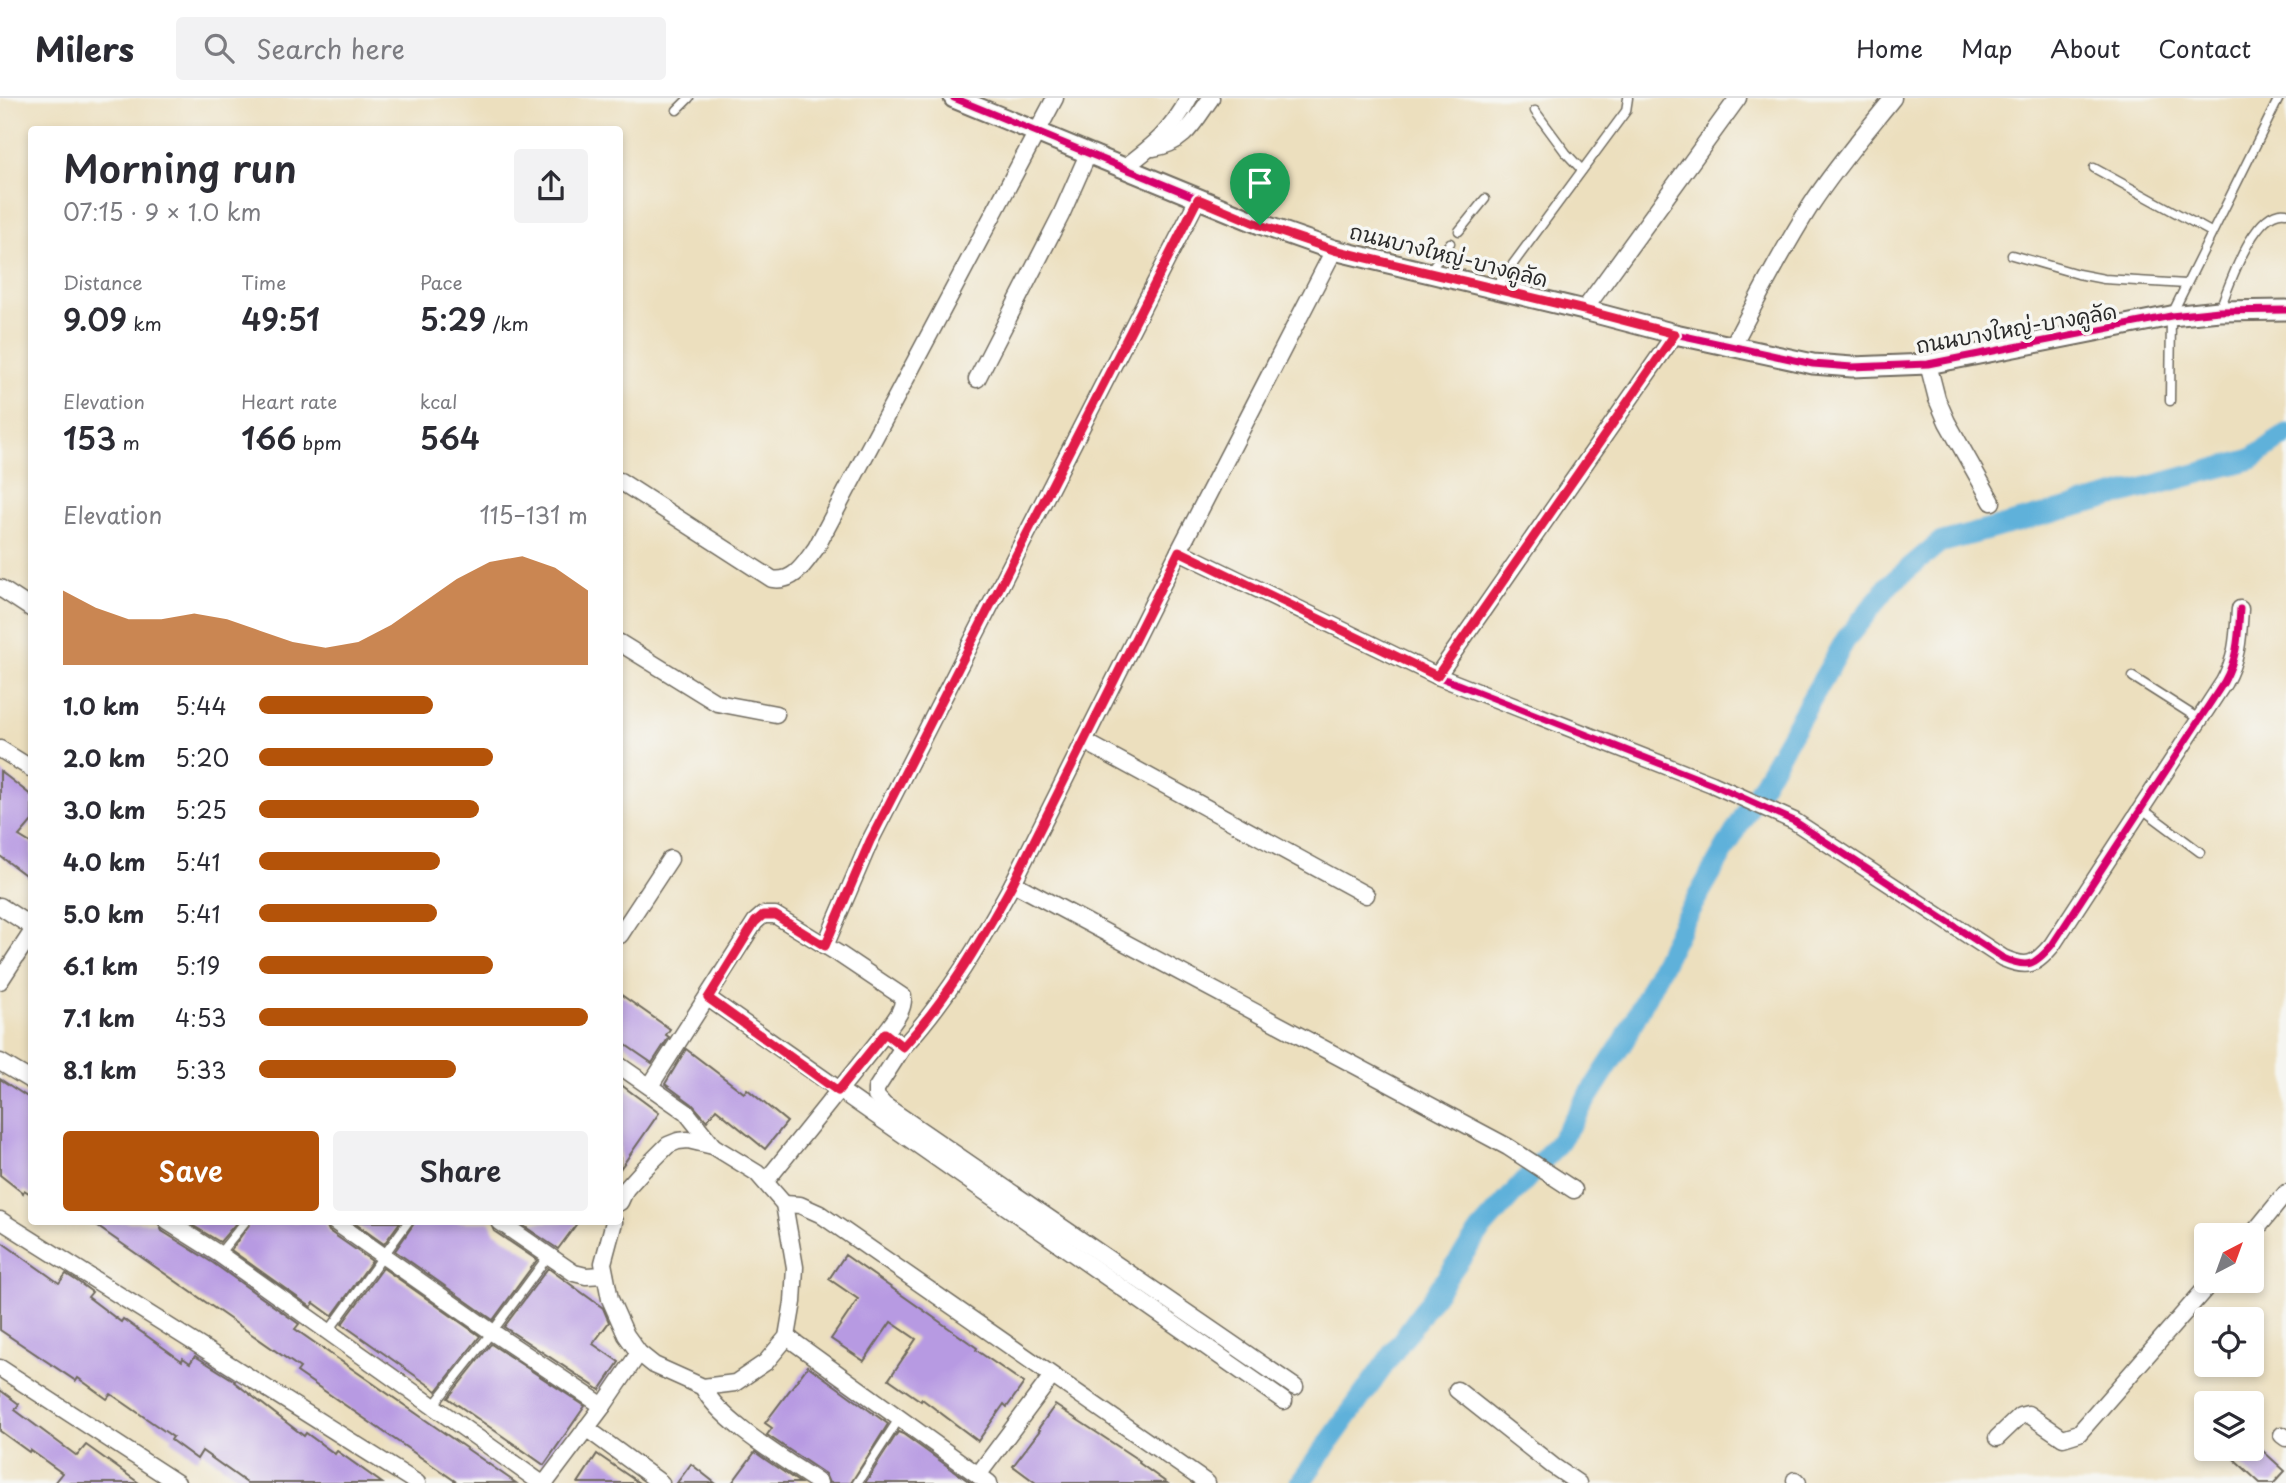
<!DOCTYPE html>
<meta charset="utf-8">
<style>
body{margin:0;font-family:"Playpen Sans","Playpen Sans Thai",sans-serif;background:#f2f2f3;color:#2b2b33;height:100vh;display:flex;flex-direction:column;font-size:26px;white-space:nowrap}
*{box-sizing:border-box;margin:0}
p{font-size:23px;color:#7c7c81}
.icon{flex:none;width:38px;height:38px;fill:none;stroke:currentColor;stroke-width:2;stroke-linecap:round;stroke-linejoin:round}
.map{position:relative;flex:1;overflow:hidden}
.sheet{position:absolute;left:28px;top:28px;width:595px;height:1099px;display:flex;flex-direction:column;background:#fff;border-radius:7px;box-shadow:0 4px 10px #0003}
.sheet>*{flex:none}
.needle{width:46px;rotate:41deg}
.buttons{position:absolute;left:2194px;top:1125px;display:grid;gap:14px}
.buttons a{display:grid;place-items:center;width:70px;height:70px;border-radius:7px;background:#fff;box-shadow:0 4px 10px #0003;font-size:35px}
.pin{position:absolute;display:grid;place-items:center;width:60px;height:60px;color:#fff;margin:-72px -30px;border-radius:50% 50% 50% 0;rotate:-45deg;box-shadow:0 0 7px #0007}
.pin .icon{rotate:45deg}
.round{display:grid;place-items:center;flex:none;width:74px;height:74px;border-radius:7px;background:#f2f2f3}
.headline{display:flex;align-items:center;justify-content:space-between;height:119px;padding:0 35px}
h1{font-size:38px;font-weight:600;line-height:52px}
.metrics{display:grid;grid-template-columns:repeat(3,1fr);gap:10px;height:119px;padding:7px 35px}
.metrics div{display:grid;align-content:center}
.metrics b{font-size:30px;font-weight:600}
.metrics small{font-size:19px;font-weight:400}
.metrics p{font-size:19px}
.chart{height:196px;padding:14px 35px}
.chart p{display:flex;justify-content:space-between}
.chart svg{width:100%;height:126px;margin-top:7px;fill:#b45309;opacity:.7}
.action{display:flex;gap:14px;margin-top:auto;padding:14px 35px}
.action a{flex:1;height:80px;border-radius:7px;background:#b45309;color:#fff;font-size:28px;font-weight:600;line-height:80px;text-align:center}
.action a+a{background:#f2f2f3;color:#2b2b33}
ul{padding:0 35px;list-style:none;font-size:23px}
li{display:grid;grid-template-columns:112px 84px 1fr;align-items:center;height:52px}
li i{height:18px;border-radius:9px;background:#b45309}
header{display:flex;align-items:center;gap:42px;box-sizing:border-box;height:98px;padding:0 35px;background:#fff;border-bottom:2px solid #e1e1e2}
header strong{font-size:33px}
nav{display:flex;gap:38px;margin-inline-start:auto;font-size:24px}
.search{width:490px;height:63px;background:#f2f2f3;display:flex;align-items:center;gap:18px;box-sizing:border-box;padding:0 24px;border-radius:7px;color:#7c7c81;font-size:26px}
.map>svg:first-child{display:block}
</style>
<header>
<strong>Milers</strong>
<div class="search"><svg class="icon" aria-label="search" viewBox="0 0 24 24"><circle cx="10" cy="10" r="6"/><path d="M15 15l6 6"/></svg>Search here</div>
<nav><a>Home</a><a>Map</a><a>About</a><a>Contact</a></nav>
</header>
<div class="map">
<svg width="2286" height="1385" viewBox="0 0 2286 1385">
<rect width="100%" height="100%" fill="#f6f6f2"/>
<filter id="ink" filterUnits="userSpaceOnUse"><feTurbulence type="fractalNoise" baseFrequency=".0143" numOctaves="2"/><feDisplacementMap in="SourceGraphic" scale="14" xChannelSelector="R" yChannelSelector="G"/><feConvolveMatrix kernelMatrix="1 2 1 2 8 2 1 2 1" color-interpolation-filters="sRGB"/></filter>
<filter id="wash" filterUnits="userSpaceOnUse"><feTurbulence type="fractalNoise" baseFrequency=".00686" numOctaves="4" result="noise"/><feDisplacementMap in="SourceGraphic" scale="28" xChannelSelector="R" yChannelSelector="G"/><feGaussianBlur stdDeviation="1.57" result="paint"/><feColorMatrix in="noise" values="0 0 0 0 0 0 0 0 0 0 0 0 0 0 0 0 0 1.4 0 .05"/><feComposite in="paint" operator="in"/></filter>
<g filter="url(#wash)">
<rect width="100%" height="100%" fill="#ecdfbe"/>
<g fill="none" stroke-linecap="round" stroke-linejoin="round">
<!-- canal -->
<path stroke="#5eb1da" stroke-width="21" d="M1300,1385L1480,1133L1559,1044L1625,941L1683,824L1846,541L1890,486L1939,445L2252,361L2286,336"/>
</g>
<g id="blocks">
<!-- building -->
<g fill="#b79ae2">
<path d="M0,673L32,698V723L19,738L32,746V782L0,758Z"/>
<path d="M620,896L670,931L666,937L669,939L652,965L620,943Z"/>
<path d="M686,951L744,995L747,991L787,1024L765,1051L716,1011L707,1023L692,1006L665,986Z"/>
<path d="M0,981L32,1002V1097L24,1092L23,1095L0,1077Z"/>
<path d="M620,986L659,1015L620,1071Z"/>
<path d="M91,1124H158L162,1133L213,1165L299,1226L295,1231L516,1385H458L297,1274L300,1270Z"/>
<path d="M187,1124H237L220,1144Z"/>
<path d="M251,1124H325L329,1133L372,1163L332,1218L314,1205L311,1209L231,1152Z"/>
<path d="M353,1124H400L384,1146Z"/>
<path d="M415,1124H490L494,1133L537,1162L493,1222L395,1153Z"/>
<path d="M518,1124H578L558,1151Z"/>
<path d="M0,1143L59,1185L66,1176L77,1183L92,1194L88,1199L121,1224L123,1221L182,1263L183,1260L190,1265L195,1258L235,1283L234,1284L304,1338L306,1335L335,1356L337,1353L382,1385H247L202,1353L197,1361L171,1342L173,1339L111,1296L107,1301L78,1280L76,1283L0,1232Z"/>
<path d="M845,1157L977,1250L976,1252L1024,1285L1007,1309L1004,1306L978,1343L922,1301L921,1303L889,1281L916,1241L891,1224L864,1263L831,1241L858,1201L829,1181Z"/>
<path d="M383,1170L480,1238L437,1293L342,1226Z"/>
<path d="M548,1170L603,1210L609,1224L593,1246L619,1264L600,1292L504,1229Z"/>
<path d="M491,1246L585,1308L544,1367L448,1300Z"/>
<path d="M808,1268L888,1326L851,1385H829L825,1376L767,1337L772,1330L765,1325Z"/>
<path d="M0,1292L19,1306L15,1312L77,1358L86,1347L139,1385H54L62,1375L30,1352L29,1354L0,1333Z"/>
<path d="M1055,1307L1140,1363L1139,1365L1167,1385H1036L1013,1368L1040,1332L1038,1331Z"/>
<path d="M898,1334L903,1336L971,1385H865Z"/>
<path d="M2252,1343L2285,1373L2274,1385H2260L2235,1362L2245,1351H2252Z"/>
<path d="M755,1354L766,1362L800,1385H732Z"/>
<path d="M597,1356L639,1385H578Z"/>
<path d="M691,1366L715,1385H677Z"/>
</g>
</g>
</g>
<g filter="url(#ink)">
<use href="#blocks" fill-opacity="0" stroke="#6f6a5e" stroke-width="2"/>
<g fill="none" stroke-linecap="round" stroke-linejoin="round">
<!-- service casing -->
<g stroke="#6f6a5e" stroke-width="11">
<g id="service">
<path d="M677,12L689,0"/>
<path d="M1535,13L1566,55L1582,72"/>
<path d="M2094,70L2211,134"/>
<path d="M1459,133L1485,101"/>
<path d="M2012,157L2078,176L2104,181L2186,186"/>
<path d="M1429,174L1450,145"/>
<path d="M1496,189L1626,13L1628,0"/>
<path d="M2219,213C2229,189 2254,109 2286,115"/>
<path d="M2170,303L2171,218L2279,0"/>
<path d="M2133,579L2199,621"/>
<path d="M2141,710L2200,754"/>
<path d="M219,1156L245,1124"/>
<path d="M328,1234L408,1124"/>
<path d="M433,1308L492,1234L549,1157"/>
<path d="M857,1385L899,1321"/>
</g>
</g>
<!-- minor casing -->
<g stroke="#6f6a5e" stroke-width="19">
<g id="minor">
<path d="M1153,50C1184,46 1194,24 1211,0"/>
<path d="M1124,70C1154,47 1171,34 1189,0"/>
<path d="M1584,212L1738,0"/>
<path d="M1732,249C1757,201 1782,153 1811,107C1835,70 1865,35 1893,0"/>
<path d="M1928,266L1937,301L1947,324L1992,404"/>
<path d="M977,281L1061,117L1088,56"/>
<path d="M620,383L772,481C794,485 804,466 816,450L1055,0"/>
<path d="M1179,453L1437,578L1712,686L1794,723L2003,860C2028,871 2035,867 2052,847L2224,584C2238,558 2238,540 2240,511"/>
<path d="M0,490L32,511"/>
<path d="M620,545L717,605L776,616"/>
<path d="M1437,578L1675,236"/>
<path d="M1084,643L1366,797"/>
<path d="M0,651L32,671"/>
<path d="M1013,785L1508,1049L1574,1092"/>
<path d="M0,808L32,829"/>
<path d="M620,837L670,761"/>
<path d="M825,848L870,743L1198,101"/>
<path d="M0,883L32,834"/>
<path d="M708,900L1284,1303"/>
<path d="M903,949L876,991V998L884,1007L1295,1289"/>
<path d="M0,964L32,983"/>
<path d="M620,968L686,1014L713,1048"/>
<path d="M650,988L755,824L763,817H775L839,856L903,899C904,913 893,924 885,935"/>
<path d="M766,1083L885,935L903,949C948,900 981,843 1013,785L1179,453L1334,152"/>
<path d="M784,1106L800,1107L820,1116L1207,1385"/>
<path d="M0,1122L417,1385"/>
<path d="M168,1124L219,1156L541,1385"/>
<path d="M335,1124L492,1234L603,1308"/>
<path d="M500,1124L574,1175L586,1178L605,1177"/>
<path d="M614,1124L603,1165L610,1201L626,1237L639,1255L654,1267L703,1289L735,1285L766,1264L787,1239L793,1204L795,1169L784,1106L757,1075L713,1048L688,1042L678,1043L668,1047L644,1071L626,1091L620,1104"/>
<path d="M2251,1138L2286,1095"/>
<path d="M787,1239L989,1385"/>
<path d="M0,1270L177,1385"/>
<path d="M703,1289C718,1322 787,1363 819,1385"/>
<path d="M1457,1292L1553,1368L1578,1385"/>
<path d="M586,1330L661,1385"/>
<path d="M2282,1337L2286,1340"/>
<path d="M1997,1340L2020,1318L2028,1316L2063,1340L2079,1335L2212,1183"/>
<path d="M978,1377L1052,1278"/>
<path d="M1795,1382L1798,1385"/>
<path d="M545,1385L603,1308L639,1255"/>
</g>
</g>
<!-- tertiary casing -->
<g stroke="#6f6a5e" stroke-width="23">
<path id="tertiary" d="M954,0L1260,126L1334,152L1584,212L1675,236L1813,266L1852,269L1928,266L2171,218L2219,213L2286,212"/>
</g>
<!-- service -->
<use href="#service" stroke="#fff" stroke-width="8"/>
<!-- minor -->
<use href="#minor" stroke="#fff" stroke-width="16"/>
<!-- tertiary -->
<use href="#tertiary" stroke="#fff" stroke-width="19"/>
<!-- cycleway casing -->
<g stroke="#f6f6f2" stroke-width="11">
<g id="cycleway">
<path d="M954,0L1260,126L1334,152L1584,212L1675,236L1813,266L1852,269L1928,266L2171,218L2219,213L2286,212"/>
<path d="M1179,453L1437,578L1712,686L1794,723L2003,860C2028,871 2035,867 2052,847L2224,584C2238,558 2238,540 2240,511"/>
</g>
</g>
<!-- cycleway -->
<use href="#cycleway" stroke="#d6006c" stroke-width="7"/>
</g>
</g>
<g fill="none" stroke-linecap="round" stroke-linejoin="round" filter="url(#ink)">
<!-- route casing -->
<g stroke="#fff" stroke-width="14">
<path id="route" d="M1198,101L1260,127L1334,152L1584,212L1675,236L1437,578L1179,453L1013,785C981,843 948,900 903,949L885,935L838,993L708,900L755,824L763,817H775L825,848L870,743Z"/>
</g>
<!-- route -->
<use href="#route" stroke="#e11d48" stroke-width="9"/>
</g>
<g text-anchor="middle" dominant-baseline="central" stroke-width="7" stroke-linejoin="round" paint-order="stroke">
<!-- street labels -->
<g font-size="21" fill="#2b2b2b" stroke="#f6f6f2">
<text transform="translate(1449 156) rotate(14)">ถนนบางใหญ่-บางคูลัด</text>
<text transform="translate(2016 229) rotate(-10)">ถนนบางใหญ่-บางคูลัด</text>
</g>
</g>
</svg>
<div class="buttons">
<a><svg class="needle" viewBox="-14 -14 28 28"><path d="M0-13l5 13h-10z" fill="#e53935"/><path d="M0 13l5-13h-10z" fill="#7c7c81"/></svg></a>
<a><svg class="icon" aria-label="locate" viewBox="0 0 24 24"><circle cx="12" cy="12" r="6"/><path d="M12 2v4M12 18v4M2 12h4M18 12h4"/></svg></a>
<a><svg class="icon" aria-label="layers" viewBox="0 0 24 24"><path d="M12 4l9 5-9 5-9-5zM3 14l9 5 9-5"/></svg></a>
</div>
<div class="pin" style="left:1260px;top:127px;background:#1e9e55"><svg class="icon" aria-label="arrive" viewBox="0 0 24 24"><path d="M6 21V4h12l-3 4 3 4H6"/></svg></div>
<section class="sheet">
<div class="headline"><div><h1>Morning run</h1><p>07:15 · 9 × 1.0 km</p></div><a class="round"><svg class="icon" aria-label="share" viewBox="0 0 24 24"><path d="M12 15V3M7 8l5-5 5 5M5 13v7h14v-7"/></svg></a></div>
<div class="metrics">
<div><p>Distance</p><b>9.09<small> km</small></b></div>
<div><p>Time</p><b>49:51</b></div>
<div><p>Pace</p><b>5:29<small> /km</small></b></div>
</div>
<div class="metrics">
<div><p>Elevation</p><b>153<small> m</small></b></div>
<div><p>Heart rate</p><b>166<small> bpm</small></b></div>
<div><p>kcal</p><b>564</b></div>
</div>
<div class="chart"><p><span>Elevation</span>115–131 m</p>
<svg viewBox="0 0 160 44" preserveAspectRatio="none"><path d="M0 44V18L10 24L20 28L30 28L40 26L50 28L60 32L70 36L80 38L90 36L100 30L110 22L120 14L130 8L140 6L150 10L160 18V44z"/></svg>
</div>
<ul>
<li><b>1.0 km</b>5:44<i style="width:53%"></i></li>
<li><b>2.0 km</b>5:20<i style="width:71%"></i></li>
<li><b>3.0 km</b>5:25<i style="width:67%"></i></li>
<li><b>4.0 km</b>5:41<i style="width:55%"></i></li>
<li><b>5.0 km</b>5:41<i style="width:54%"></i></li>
<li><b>6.1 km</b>5:19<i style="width:71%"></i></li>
<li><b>7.1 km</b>4:53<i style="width:100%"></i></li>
<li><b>8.1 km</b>5:33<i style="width:60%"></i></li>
</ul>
<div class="action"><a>Save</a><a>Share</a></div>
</section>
</div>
